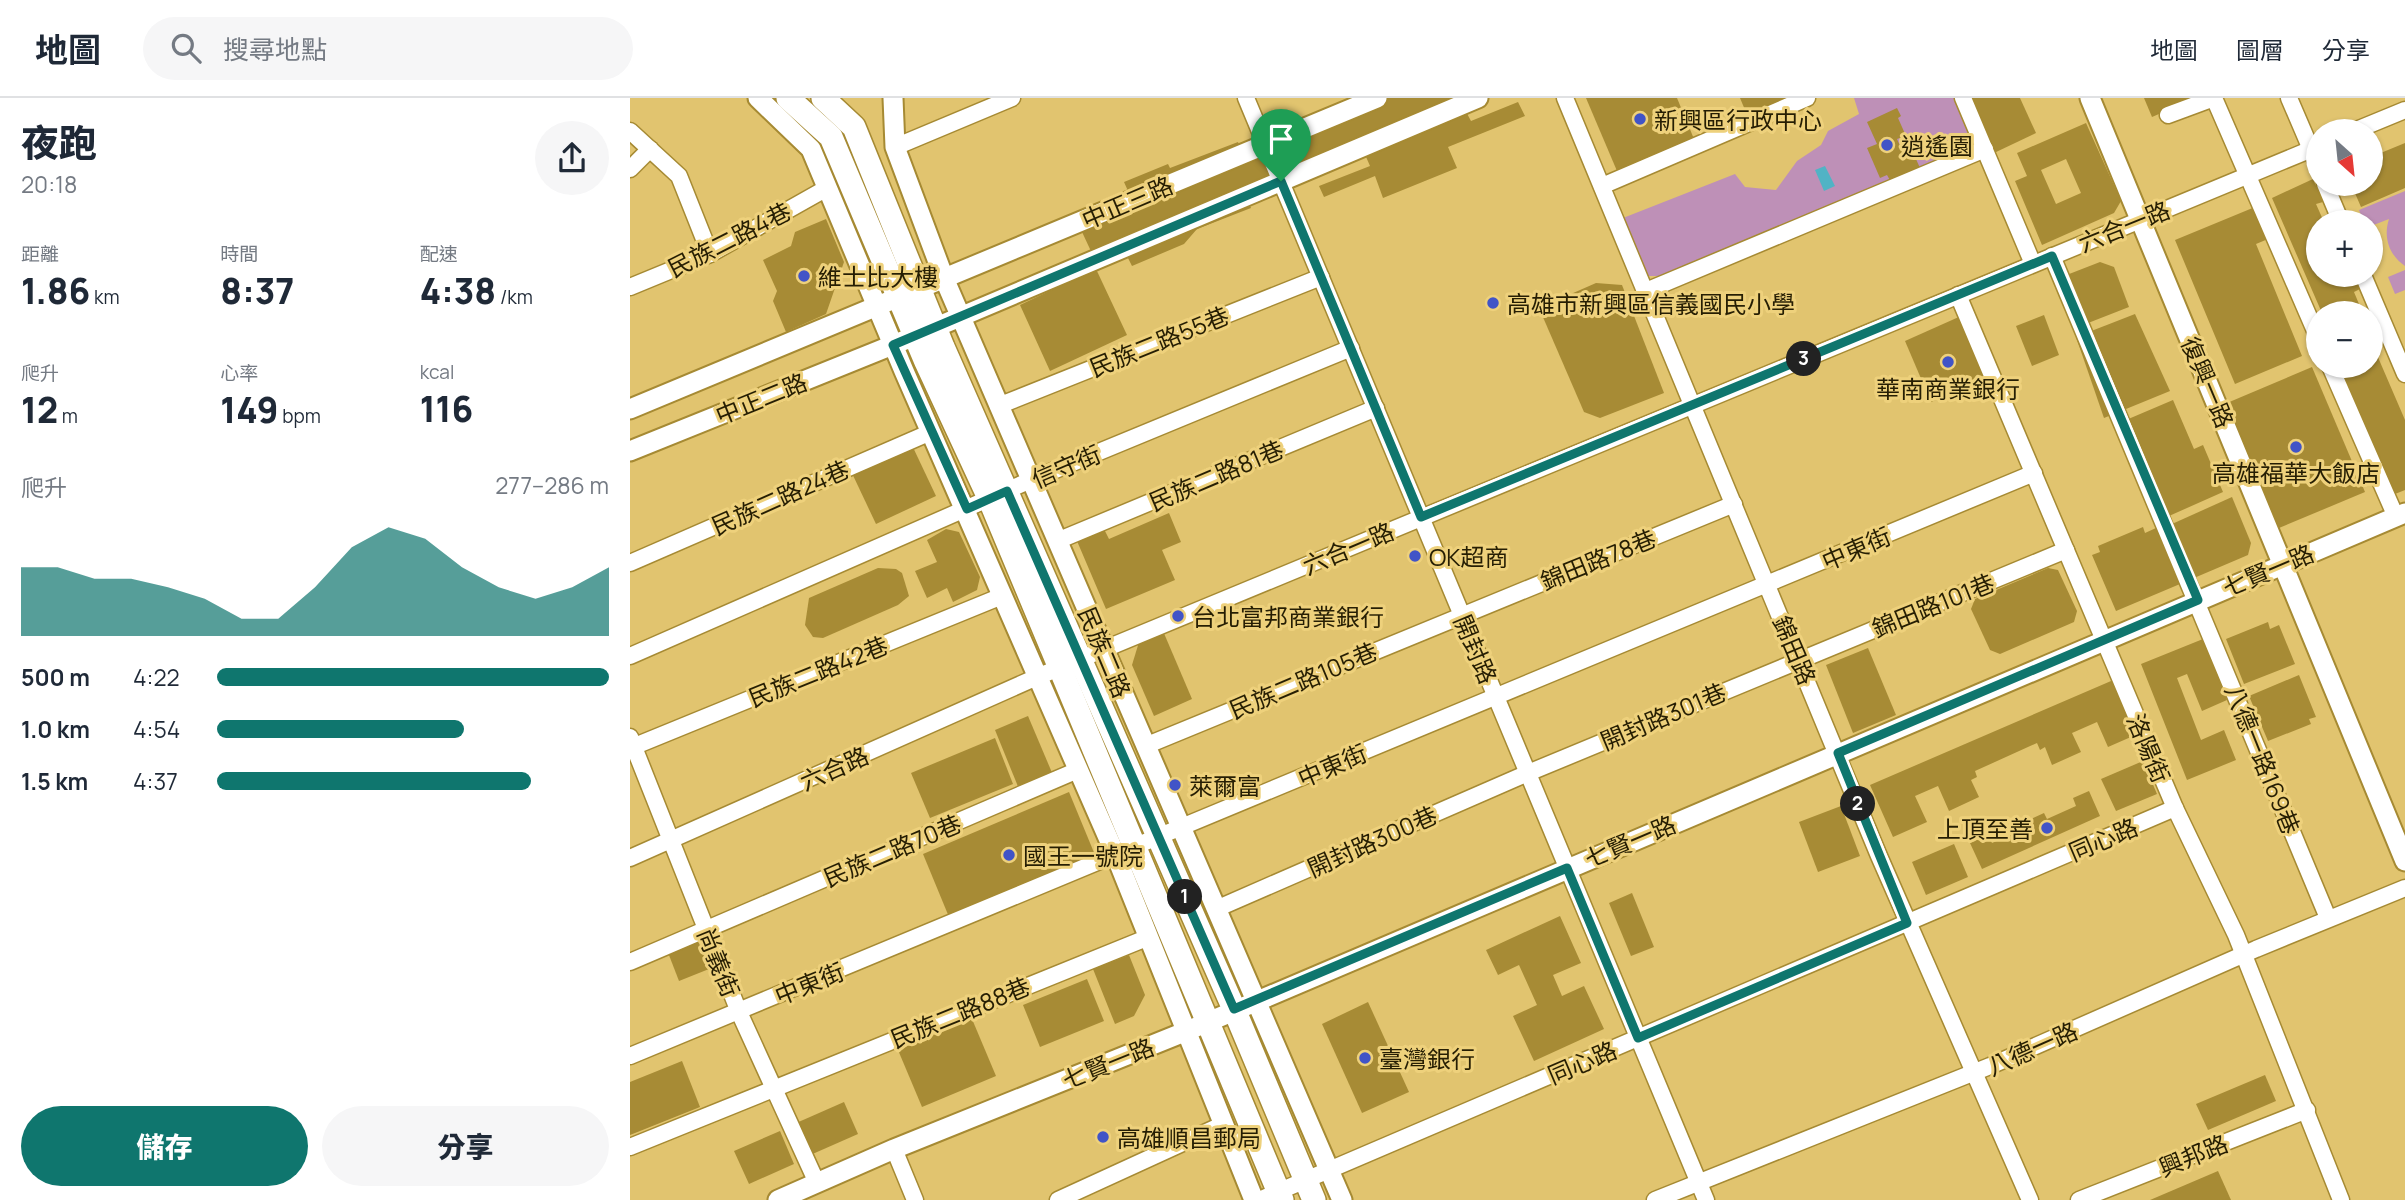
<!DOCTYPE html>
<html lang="zh-TW">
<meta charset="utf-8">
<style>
body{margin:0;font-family:Manrope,"Noto Sans TC",sans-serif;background:#f6f6f7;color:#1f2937;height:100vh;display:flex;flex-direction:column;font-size:26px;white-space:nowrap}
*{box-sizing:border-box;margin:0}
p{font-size:23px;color:#747a83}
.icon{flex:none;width:38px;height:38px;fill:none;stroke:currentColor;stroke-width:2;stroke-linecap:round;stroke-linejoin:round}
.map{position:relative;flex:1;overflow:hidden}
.details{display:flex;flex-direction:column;background:#fff;width:630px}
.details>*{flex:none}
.needle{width:46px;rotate:153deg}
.fabs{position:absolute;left:1676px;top:21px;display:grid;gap:14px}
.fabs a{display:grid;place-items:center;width:77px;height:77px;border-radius:50%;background:#fff;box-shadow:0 2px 5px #0004;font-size:35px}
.pin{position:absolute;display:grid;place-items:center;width:60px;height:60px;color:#fff;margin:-72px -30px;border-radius:50% 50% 50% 0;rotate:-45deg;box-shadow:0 0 7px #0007}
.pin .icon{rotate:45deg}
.km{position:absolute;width:35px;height:35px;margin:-18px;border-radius:50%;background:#222;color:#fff;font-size:19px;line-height:35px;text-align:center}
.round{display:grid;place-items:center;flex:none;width:74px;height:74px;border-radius:37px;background:#f6f6f7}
.summary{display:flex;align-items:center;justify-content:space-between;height:119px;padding:0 21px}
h1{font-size:38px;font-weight:800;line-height:52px}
.figures{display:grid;grid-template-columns:repeat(3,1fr);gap:10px;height:119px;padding:7px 21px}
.figures div{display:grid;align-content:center}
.figures b{font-size:35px;font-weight:800}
.figures small{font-size:19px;font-weight:400}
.figures p{font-size:19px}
.chart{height:196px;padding:14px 21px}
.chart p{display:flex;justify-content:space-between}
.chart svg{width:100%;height:126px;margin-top:7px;fill:#0f766e;opacity:.7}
.primary-button{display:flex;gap:14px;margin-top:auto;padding:14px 21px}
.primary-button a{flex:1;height:80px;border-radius:42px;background:#0f766e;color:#fff;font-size:28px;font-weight:800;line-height:80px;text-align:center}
.primary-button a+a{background:#f6f6f7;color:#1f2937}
ul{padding:0 21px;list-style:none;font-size:23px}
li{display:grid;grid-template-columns:112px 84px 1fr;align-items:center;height:52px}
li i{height:18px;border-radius:9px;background:#0f766e}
header{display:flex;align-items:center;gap:42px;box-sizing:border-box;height:98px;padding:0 35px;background:#fff;border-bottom:2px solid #e0e1e3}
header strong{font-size:33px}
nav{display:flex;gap:38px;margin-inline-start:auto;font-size:24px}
.search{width:490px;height:63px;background:#f6f6f7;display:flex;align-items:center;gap:18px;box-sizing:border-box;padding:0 24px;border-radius:38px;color:#747a83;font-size:26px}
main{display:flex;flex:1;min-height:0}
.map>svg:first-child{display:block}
</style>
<header>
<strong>地圖</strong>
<div class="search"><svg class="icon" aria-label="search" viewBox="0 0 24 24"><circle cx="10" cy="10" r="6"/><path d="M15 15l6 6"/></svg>搜尋地點</div>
<nav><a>地圖</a><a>圖層</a><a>分享</a></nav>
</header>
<main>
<section class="details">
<div class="summary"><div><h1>夜跑</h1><p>20:18</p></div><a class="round"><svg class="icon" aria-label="share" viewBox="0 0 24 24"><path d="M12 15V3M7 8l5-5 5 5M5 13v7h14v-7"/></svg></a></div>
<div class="figures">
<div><p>距離</p><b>1.86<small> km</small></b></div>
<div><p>時間</p><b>8:37</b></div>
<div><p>配速</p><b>4:38<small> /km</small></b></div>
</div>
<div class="figures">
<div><p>爬升</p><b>12<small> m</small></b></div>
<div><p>心率</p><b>149<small> bpm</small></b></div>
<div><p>kcal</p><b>116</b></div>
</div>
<div class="chart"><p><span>爬升</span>277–286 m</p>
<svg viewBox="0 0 160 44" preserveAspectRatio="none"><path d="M0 44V20L10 20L20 24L30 24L40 27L50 31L60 38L70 38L80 27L90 13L100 6L110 10L120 20L130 27L140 31L150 27L160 20V44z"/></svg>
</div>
<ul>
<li><b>500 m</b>4:22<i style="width:100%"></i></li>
<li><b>1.0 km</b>4:54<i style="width:63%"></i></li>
<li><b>1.5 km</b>4:37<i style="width:80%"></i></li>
</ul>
<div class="primary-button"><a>儲存</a><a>分享</a></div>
</section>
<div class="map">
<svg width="1775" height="1102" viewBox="0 0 1775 1102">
<rect width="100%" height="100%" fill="#e1c46f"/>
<!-- green -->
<g fill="#be90b7">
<path d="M1224,0H1324L1343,49L1030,178H1018L993,120L1105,76L1115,89L1146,92L1167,63L1191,47L1198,33L1229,16Z"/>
<path d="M1775,93V168C1759,157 1753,139 1759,121L1741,128V124H1734L1729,112Z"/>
<path d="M1775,172V192L1765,196L1758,179Z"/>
</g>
<!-- water -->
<path fill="#51b3c5" d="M1195,68L1205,88L1194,93L1185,72Z"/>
<!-- building -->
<g fill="#a78b35" fill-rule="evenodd">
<path d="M754,0H857L834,10L841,23L888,4L895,18L818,49L827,70L753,100L745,78L694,99L689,88L740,68L730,45L614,93L621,110L567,131L554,146L502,168L495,154L466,164L446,121L498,93L494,84L538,66L540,70L608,44L614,59Z"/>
<path d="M956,0H1047L1064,41L987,73Z"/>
<path d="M1110,0H1162L1118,19Z"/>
<path d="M1339,0H1390L1406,35L1364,55Z"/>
<path d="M1514,0H1566L1522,19Z"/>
<path d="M1267,10L1271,18L1268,20L1276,38L1267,41L1272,52L1278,49L1280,53L1287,49L1292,59L1286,61L1290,70L1261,84L1257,77L1250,80L1237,50L1247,46L1237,24Z"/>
<path d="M1456,25L1491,103L1484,115L1412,147L1385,83L1397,78L1387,55ZM1436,61L1451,95L1426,106L1411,72Z"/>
<path d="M1775,45V90L1731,109L1721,86H1741V59Z"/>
<path d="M1683,81L1693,104L1686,106L1694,124H1689V177H1726L1732,190L1724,194L1729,206L1707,215H1692L1642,100Z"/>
<path d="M1625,109L1638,141L1626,146L1672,258L1605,286L1545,142Z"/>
<path d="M196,121L214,164L196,216L156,234L143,203L147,193L133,162L161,148L165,134Z"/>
<path d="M1470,164L1484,169L1499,209L1453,227L1434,178Z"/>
<path d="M466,171L497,237L420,273L390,207Z"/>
<path d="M966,185L992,187L1034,295L970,320L954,314L909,210Z"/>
<path d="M1727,209L1729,215H1713Z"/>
<path d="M1505,216L1540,293L1474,320L1446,239Z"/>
<path d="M1414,217L1429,257L1402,268L1386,228Z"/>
<path d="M1331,218L1358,279L1301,304L1275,243Z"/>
<path d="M1741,243L1775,322V392L1760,398L1704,268H1741Z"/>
<path d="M1682,269L1735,394L1649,430L1597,305Z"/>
<path d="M1543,302L1564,351L1573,347L1593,394L1539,418L1496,322Z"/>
<path d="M280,343L306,398L246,426L220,371Z"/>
<path d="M1602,399L1621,445L1618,457L1564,480L1542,426Z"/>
<path d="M539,415L551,444L532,452L545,482L476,511L447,443L474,431L479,441Z"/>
<path d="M1513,429L1515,435L1526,430L1550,486L1486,513L1462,457L1470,454L1468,448Z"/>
<path d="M316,431L329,434L350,479L347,492L323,504L317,490L297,500L285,473L307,464L297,442Z"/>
<path d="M248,470L266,471L272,475L279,498L268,507L193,540L183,539L175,527L179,500Z"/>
<path d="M1418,470L1428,472L1447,513L1444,524L1370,556L1360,552L1341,511L1345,501Z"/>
<path d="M1638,524L1640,531L1649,527L1665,566L1614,586L1596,541Z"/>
<path d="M533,533L562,601L524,618L502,567L509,544Z"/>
<path d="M1573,541L1597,602L1572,613L1557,576L1547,580L1571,642L1594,632L1606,662L1557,682L1511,566Z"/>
<path d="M1238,550L1266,617L1223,635L1196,567Z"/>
<path d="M1669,577L1686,619L1679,621L1681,626L1638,643L1619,598Z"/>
<path d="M1488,580L1510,635L1478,649L1467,624L1442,635L1451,654L1422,667L1415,649L1410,652L1407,645L1345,673L1347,679L1341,682L1349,699L1319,713L1308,688L1285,698L1297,724L1263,739L1240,687Z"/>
<path d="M398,618L423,677L389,691L365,632Z"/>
<path d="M365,640L383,686L300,720L281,675Z"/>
<path d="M1513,663L1527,696L1486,713L1471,681Z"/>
<path d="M1459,693L1470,718L1352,771L1340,745L1358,737L1362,745L1390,733L1388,727L1414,715L1417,721L1446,708L1443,700Z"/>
<path d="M439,694L465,757L319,819L293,756Z"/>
<path d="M1211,708L1230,758L1188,774L1169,724Z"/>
<path d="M1324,746L1338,779L1296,797L1282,764Z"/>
<path d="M1002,795L1024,849L1001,858L979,805Z"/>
<path d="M930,818L951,865L923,877L932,898L954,888L974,931L904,963L883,918L907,907L889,867L868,877L856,852Z"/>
<path d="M67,840L79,871L49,883L37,852Z"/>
<path d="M499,857L515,897L504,918L485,926L463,871Z"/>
<path d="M457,881L474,923L410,949L393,907Z"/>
<path d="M738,904L779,994L732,1015L692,926Z"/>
<path d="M342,921L366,978L292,1009L268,952Z"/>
<path d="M52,963L70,1009L0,1037V984Z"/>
<path d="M1635,977L1646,1003L1578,1032L1566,1006Z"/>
<path d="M214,1004L228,1036L178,1058L164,1026Z"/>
<path d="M150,1033L164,1066L119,1086L104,1053Z"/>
<path d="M1588,1073L1601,1102H1520Z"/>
</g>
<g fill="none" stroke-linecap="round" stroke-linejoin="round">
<!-- minor casing -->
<g stroke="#a68a33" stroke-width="19">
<g id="minor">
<path d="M616,0L1076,1102"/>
<path d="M935,0L1249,758L1400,1102"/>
<path d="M1333,0L1403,166"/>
<path d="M1584,0L1689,242"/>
<path d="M1659,0L1689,70"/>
<path d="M1538,17L1584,0"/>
<path d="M0,33L49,78L80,156"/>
<path d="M1724,33L1775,12"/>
<path d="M265,49L382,0"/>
<path d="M0,71L20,51"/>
<path d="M1695,86L1711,124"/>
<path d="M972,88L1177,0"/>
<path d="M1422,158L1698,820"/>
<path d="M1733,177L1775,276"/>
<path d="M0,189L80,156L197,90"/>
<path d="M1016,193L1355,51"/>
<path d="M1328,197L1545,710L1606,837L1711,1102"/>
<path d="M1700,268L1766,419"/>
<path d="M368,308L691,179"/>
<path d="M427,443L746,310"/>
<path d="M0,465L301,334"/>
<path d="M0,558L401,382L721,250"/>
<path d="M0,639L109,914L187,1085"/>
<path d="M515,648L1104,406"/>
<path d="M0,650L372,498"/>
<path d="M0,760L407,579L1689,48"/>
<path d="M586,811L898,675L1436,452"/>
<path d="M0,864L448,672"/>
<path d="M0,958L1404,375"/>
<path d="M0,1049L519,839"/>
<path d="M264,1051L285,1102"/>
<path d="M428,1102L594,1026"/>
<path d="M629,1102L1545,710"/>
<path d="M1025,1102L1360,968L1626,851L1775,790"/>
<path d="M1449,1102L1677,1012"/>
</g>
</g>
<!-- tertiary casing -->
<g stroke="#a68a33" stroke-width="23">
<g id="tertiary">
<path d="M128,0L181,51L274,273L486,758L624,1102"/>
<path d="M263,0L265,49L314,180L712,1102"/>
<path d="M1460,0L1775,763"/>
<path d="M0,311L747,0"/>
<path d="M0,353L285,238L848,0"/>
<path d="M148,1102L264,1051L557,933L1775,415"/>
</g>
</g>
<!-- secondary casing -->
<g stroke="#a68a33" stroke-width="26">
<g id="secondary">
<path d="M158,0L201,39L296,264L359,400L652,1102"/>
<path d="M193,0L224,29L313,249L604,911L684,1102"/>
</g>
</g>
<!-- minor -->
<use href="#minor" stroke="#fff" stroke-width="16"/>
<!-- tertiary -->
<use href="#tertiary" stroke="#fff" stroke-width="19"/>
<!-- secondary -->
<use href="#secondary" stroke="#fff" stroke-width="23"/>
</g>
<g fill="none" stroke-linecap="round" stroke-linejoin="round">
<!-- route casing -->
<g stroke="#fff" stroke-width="14">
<path id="route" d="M651,83L791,419L1422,158L1568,502L1208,655L1277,825L1008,940L937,770L604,911L377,393L337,411L263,247Z"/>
</g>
<!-- route -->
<use href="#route" stroke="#0f766e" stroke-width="9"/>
</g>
<!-- markers -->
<g fill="#4154c7" stroke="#eed17c" stroke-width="2.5">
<circle cx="1010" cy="21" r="7"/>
<circle cx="1257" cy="47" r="7"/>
<circle cx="174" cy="178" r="7"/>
<circle cx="863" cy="205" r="7"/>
<circle cx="1318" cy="264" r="7"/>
<circle cx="1666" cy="349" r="7"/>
<circle cx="785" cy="458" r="7"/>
<circle cx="548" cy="518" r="7"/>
<circle cx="545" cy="687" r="7"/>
<circle cx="1417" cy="730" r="7"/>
<circle cx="379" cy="757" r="7"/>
<circle cx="735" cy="960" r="7"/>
<circle cx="473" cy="1039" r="7"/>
</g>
<g text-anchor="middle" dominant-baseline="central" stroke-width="6" stroke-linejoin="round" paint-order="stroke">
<!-- poi labels -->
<g font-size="24" fill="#261e03" stroke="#eed17c" text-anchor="start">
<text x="1024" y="21">新興區行政中心</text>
<text x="1271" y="47">逍遙園</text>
<text x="188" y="178">維士比大樓</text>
<text x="877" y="205">高雄市新興區信義國民小學</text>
<text x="1318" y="290" text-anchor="middle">華南商業銀行</text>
<text x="1666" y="374" text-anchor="middle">高雄福華大飯店</text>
<text x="799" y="458">OK超商</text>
<text x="562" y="518">台北富邦商業銀行</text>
<text x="559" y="687">萊爾富</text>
<text x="1403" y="730" text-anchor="end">上頂至善</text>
<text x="393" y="757">國王一號院</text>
<text x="749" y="960">臺灣銀行</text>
<text x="487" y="1039">高雄順昌郵局</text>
</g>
<!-- street labels -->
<g font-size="24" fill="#261e03" stroke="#eed17c">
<text transform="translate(497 104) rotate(-23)">中正三路</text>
<text transform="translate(1494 128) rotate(-22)">六合一路</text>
<text transform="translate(99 141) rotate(-27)">民族二路4巷</text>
<text transform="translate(529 243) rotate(-22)">民族二路55巷</text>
<text transform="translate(1578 284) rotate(67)">復興一路</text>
<text transform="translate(131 300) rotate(-22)">中正二路</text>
<text transform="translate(436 368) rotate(-23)">信守街</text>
<text transform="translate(586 377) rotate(-23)">民族二路81巷</text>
<text transform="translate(150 399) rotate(-24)">民族二路24巷</text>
<text transform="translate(718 450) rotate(-23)">六合一路</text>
<text transform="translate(1226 450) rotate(-23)">中東街</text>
<text transform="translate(968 461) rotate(-22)">錦田路78巷</text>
<text transform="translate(1638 472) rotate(-23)">七賢一路</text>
<text transform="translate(1303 507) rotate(-22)">錦田路101巷</text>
<text transform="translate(846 551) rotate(67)">開封路</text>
<text transform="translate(1165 552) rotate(67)">錦田路</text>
<text transform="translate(475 554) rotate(67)">民族二路</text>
<text transform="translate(188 573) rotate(-22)">民族二路42巷</text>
<text transform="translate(673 582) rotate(-23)">民族二路105巷</text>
<text transform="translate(1033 618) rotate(-23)">開封路301巷</text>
<text transform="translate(1519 650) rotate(67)">洛陽街</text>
<text transform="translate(1633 661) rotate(68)">八德一路169巷</text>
<text transform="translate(702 667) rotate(-23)">中東街</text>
<text transform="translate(204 670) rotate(-24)">六合路</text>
<text transform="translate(1473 741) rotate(-23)">同心路</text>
<text transform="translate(742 743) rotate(-24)">開封路300巷</text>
<text transform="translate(1000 743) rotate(-23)">七賢一路</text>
<text transform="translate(262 752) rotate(-23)">民族二路70巷</text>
<text transform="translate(89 864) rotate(68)">尚義街</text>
<text transform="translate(179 885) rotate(-22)">中東街</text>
<text transform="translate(330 914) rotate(-22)">民族二路88巷</text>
<text transform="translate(1402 950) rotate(-24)">八德一路</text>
<text transform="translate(952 964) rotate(-23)">同心路</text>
<text transform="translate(478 965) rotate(-22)">七賢一路</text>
<text transform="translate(1563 1057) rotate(-22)">興邦路</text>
</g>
</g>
</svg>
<div class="fabs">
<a><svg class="needle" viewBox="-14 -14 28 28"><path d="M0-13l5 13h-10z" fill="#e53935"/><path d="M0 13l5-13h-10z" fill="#747a83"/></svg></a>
<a>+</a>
<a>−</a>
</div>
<div class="pin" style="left:651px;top:83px;background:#1e9e55"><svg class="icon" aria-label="arrive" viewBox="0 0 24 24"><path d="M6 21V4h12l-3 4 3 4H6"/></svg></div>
<b class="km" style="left:555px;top:799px">1</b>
<b class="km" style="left:1228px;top:706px">2</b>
<b class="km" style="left:1174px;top:261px">3</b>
</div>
</main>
